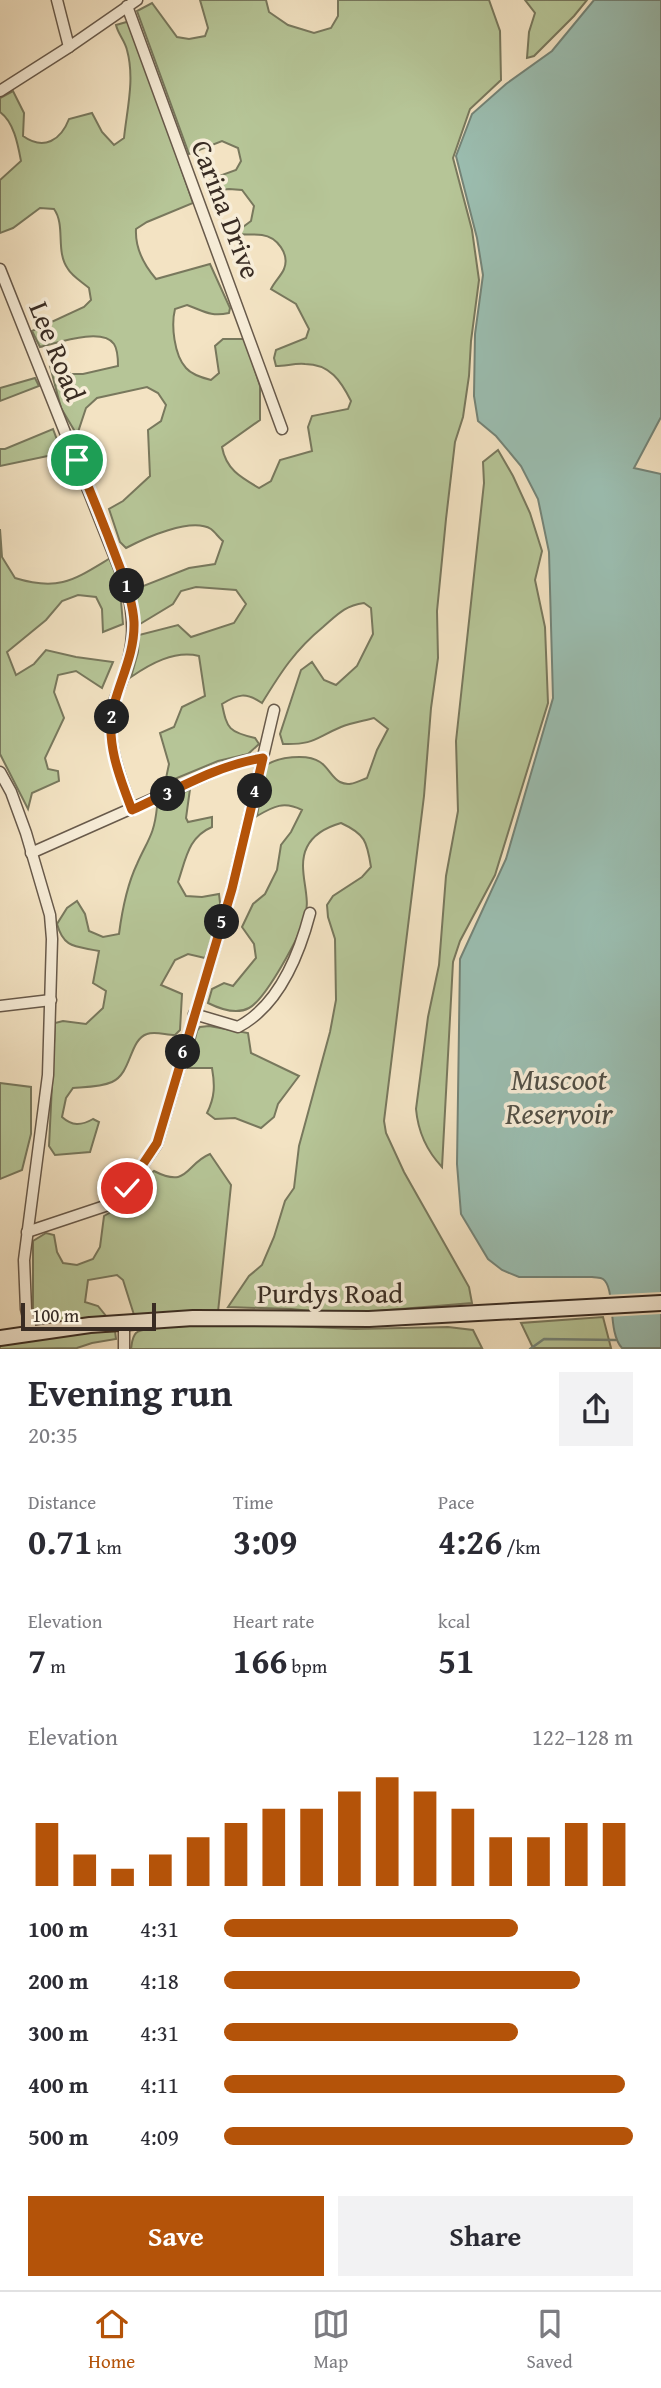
<!DOCTYPE html>
<meta charset="utf-8">
<style>
body{margin:0;font-family:"Gentium Book Plus",serif;background:#f2f2f3;color:#2b2b33;height:100vh;display:flex;flex-direction:column;font-size:26px;white-space:nowrap}
*{box-sizing:border-box;margin:0}
p{font-size:23px;color:#7c7c81}
.icon{flex:none;width:38px;height:38px;fill:none;stroke:currentColor;stroke-width:2;stroke-linecap:round;stroke-linejoin:round}
.map{position:relative;height:1349px;overflow:hidden}
.drawer{display:flex;flex-direction:column;background:#fff;flex:1}
.drawer>*{flex:none}
.scale{position:absolute;left:21px;bottom:18px;width:135px;box-sizing:border-box;padding-left:7px;border:4px solid #392c23;border-top:0;font-size:19px;line-height:24px;white-space:nowrap;color:#392c23;-webkit-text-stroke:5px #f7edd8;paint-order:stroke}
.pin{position:absolute;display:grid;place-items:center;width:60px;height:60px;color:#fff;margin:-30px;border:4px solid #fff;border-radius:50%;box-shadow:0 2px 7px #0007}
.km{position:absolute;width:35px;height:35px;margin:-18px;border-radius:50%;background:#222;color:#fff;font-size:19px;line-height:35px;text-align:center}
.round{display:grid;place-items:center;flex:none;width:74px;height:74px;border-radius:0px;background:#f2f2f3}
.head{display:flex;align-items:center;justify-content:space-between;height:119px;padding:0 28px}
h1{font-size:38px;font-weight:800;line-height:52px}
.metrics{display:grid;grid-template-columns:repeat(3,1fr);gap:10px;height:119px;padding:7px 28px}
.metrics div{display:grid;align-content:center}
.metrics b{font-size:35px;font-weight:800}
.metrics small{font-size:19px;font-weight:400}
.metrics p{font-size:19px}
.chart{height:196px;padding:14px 28px}
.chart p{display:flex;justify-content:space-between}
.chart svg{width:100%;height:126px;margin-top:7px;stroke:#b45309;stroke-width:6}
.button{display:flex;gap:14px;margin-top:auto;padding:14px 28px}
.button a{flex:1;height:80px;border-radius:0px;background:#b45309;color:#fff;font-size:28px;font-weight:800;line-height:80px;text-align:center}
.button a+a{background:#f2f2f3;color:#2b2b33}
ul{padding:0 28px;list-style:none;font-size:23px}
li{display:grid;grid-template-columns:112px 84px 1fr;align-items:center;height:52px}
li i{height:18px;border-radius:9px;background:#b45309}
.tabs{display:flex;justify-content:space-around;align-items:center;height:98px;border-top:2px solid #e1e1e2;background:#fff;font-size:19px;color:#7c7c81}
.tabs a{display:grid;justify-items:center;gap:4px}
.tabs .on{color:#b45309}
.map>svg:first-child{display:block}
</style>
<div class="map">
<svg width="661" height="1349" viewBox="0 0 661 1349">
<rect width="100%" height="100%" fill="#f3e3c3"/>
<filter id="stains"><feTurbulence type="fractalNoise" baseFrequency=".00286" numOctaves="4"/><feColorMatrix values="0 0 0 0 .2 0 0 0 0 .09 0 0 0 0 .02 0 0 0 .5 -.17"/></filter>
<radialGradient id="worn" r=".72"><stop offset=".6" stop-color="#630" stop-opacity="0"/><stop offset="1" stop-color="#630" stop-opacity=".3"/></radialGradient>
<!-- green -->
<g fill="#b6c597" stroke="#78785d" stroke-width="2">
<path d="M200,0H266L269,12L288,25L314,33L331,28L338,16V0H489L500,31L501,80L470,109L453,158L472,230L479,280L471,341L469,376L463,417L455,442L446,519L437,611L438,658L431,708L424,796L384,1121L386,1133L404,1172L469,1287L472,1303L365,1312H321L291,1309L228,1307L249,1276L262,1265L274,1237L285,1201L294,1188L299,1146L330,1032L336,1000L335,939L328,917L327,905L333,896L362,877L371,867C367,841 365,834 341,823C327,827 314,833 307,847C296,869 312,895 305,917C300,936 266,999 249,1008C236,1015 220,1009 208,1003L212,989L224,983L233,986L256,958L254,944L242,927L253,904L265,894L277,870L281,845L291,832L302,810C284,801 274,806 257,816L265,766C277,757 307,753 320,762C328,767 332,778 340,782C350,787 358,781 367,778L377,750L388,729L374,718C363,721 351,723 341,727C315,738 314,745 283,744L280,734L301,670L312,662L324,680L336,685L357,666L373,634L371,608L364,603C344,606 338,614 323,627C295,650 281,672 262,703C246,692 238,694 222,704C227,729 229,732 255,738L259,744L248,754L218,761L165,783L169,764L160,733L174,727L182,707L205,696L199,656C174,650 150,664 131,677L138,652L139,635L178,625L191,637L234,623L246,604L236,590L196,587L181,591L173,604L140,624L133,590L189,568L215,564L223,541C219,538 215,532 211,529C191,517 145,538 126,548L120,542L109,509L123,501L150,476L148,430L161,421L166,405L158,393L147,387L97,398L86,408L77,435L61,408L50,366L56,363L71,374H83L118,366C118,359 118,350 114,344C102,327 57,343 40,347L32,331L84,307L91,300L89,288C82,282 72,276 68,269C55,251 66,226 54,209L40,208L13,228L0,233V180L21,161C18,145 14,122 0,112V98L13,91L24,113L23,136C44,151 61,140 69,119L92,113L102,132L114,145L124,138C127,109 135,79 127,50C125,41 118,34 116,25L130,21L193,203L147,222L136,229C135,247 144,265 156,279L210,264L230,308L229,313C210,317 204,311 187,305L175,309C171,325 174,355 186,368C192,375 203,378 211,380L219,373L215,346L223,339H245L260,386V420L222,447C226,469 240,477 259,488L271,481L280,460L312,451L308,427L312,416L348,409L351,401C341,381 330,364 305,364C295,363 286,366 276,366L274,358L276,350L306,338L309,329L296,304L271,289C275,281 281,276 284,269C290,254 277,237 262,235C255,234 246,235 239,234V230L251,221L254,206L242,190L229,189L211,191L206,188L211,179L236,170L241,161L238,148L222,141L189,154L137,11L152,3L177,37L189,39L205,36L208,28Z"/>
<path d="M525,0H587L574,16L534,56L527,58L529,32L535,13Z"/>
<path d="M35,378L39,386L0,401V388Z"/>
<path d="M53,429L62,453L0,466V449H5Z"/>
<path d="M498,450L513,476L530,513L542,551L535,580L545,627L548,703L495,875L460,941L453,962L442,1167C426,1150 418,1132 416,1109L428,1017L439,965L446,876L458,811L456,741L484,483L483,462Z"/>
<path d="M0,529L2,557L15,578C60,592 75,579 112,557L120,590L123,624L103,632L102,609L96,597L78,595L62,601L46,620L7,652L16,675L34,664L46,650L76,657L113,662L102,688L76,671L58,675L54,692L64,718L45,758L48,769L58,771L59,781L32,793L28,809L0,754Z"/>
<path d="M190,789L186,818L188,822L212,817V827C188,837 186,859 178,882L186,896L202,897L219,894L221,912L205,958L188,954L175,960L161,985L182,994L180,1030L175,1035C166,1035 155,1031 147,1034C129,1040 132,1073 112,1082C101,1087 86,1087 73,1088L66,1098L62,1117C72,1126 81,1126 93,1119L99,1122L90,1152L55,1155L49,1146L55,1023L63,1021L86,1024L103,1008L106,991L93,983L99,951C76,946 64,949 57,924L67,908L77,901L85,914L89,931L103,937L119,934C122,911 127,885 137,864C148,839 154,836 157,807Z"/>
<path d="M209,1026L248,1033L251,1053L299,1076L278,1104L274,1117L261,1128L235,1118L215,1119L207,1113C215,1097 215,1085 212,1068H188L197,1031L200,1027Z"/>
<path d="M0,1083L31,1087V1134L22,1170L0,1179Z"/>
<path d="M210,1154L231,1185L218,1312L135,1318L123,1280L117,1275L88,1280L85,1302L98,1306L106,1316L38,1325L33,1309V1241L46,1233L54,1235L57,1252L63,1263L77,1265L93,1259L100,1247L104,1216L130,1201L144,1179L154,1171C189,1189 185,1164 210,1154Z"/>
<path d="M603,1317L611,1348H533L521,1323Z"/>
<path d="M269,1325L355,1329L448,1327L473,1330L482,1348L131,1349C132,1343 132,1337 136,1333C147,1323 249,1326 269,1325Z"/>
<path d="M115,1331L116,1339L92,1343L77,1348L0,1349V1345L79,1333Z"/>
</g>
<!-- water -->
<path fill="#9bbeb1" stroke="#748478" stroke-width="2" d="M594,0H661V417L634,468L661,474V1348H622C607,1332 616,1288 603,1279C600,1277 596,1278 592,1277H519L502,1270L488,1259L461,1214L457,1164L460,959L506,859L553,698L549,552L538,499L521,466L496,436L478,421L474,396L475,334L483,275L477,238L456,156L472,114L506,84L552,51Z"/>
<!-- pier -->
<path fill="#f3e3c3" d="M661,1292V1314L608,1317L606,1295Z"/>
<g fill="none" stroke-linecap="round" stroke-linejoin="round">
<!-- stream -->
<path stroke="#748478" stroke-width="2.5" d="M530,1349L544,1339L616,1340"/>
<!-- minor casing -->
<g stroke="#685a4b" stroke-width="13">
<g id="minor">
<path d="M57,0L69,47"/>
<path d="M127,6L282,429"/>
<path d="M0,91L69,47L137,0"/>
<path d="M0,269L127,588C135,623 134,644 123,678C120,688 114,699 112,709C106,743 121,779 132,810"/>
<path d="M0,772L11,792L26,833L50,915L52,939L48,1075L24,1260L26,1309L32,1334"/>
<path d="M31,853L218,770L244,761L263,758"/>
<path d="M0,1006L51,1000"/>
<path d="M194,1014L238,1027C278,1006 299,955 310,913"/>
<path d="M27,1232L108,1205L127,1188L157,1144L232,889L274,710"/>
<path d="M124,1349V1322"/>
</g>
</g>
<!-- secondary casing -->
<g stroke="#392c23" stroke-width="18">
<path id="secondary" d="M0,1338L90,1325L193,1318L369,1319L661,1303"/>
</g>
<!-- minor -->
<use href="#minor" stroke="#f7edd8" stroke-width="10"/>
<!-- secondary -->
<use href="#secondary" stroke="#f7edd8" stroke-width="14"/>
</g>
<g fill="none" stroke-linecap="round" stroke-linejoin="round">
<!-- route casing -->
<g stroke="#fff" stroke-width="14">
<path id="route" d="M77,460C92,495 106,530 119,565C126,583 133,603 134,622C135,652 121,678 114,705C104,739 120,779 132,810C174,791 217,765 263,758L232,889L157,1143L127,1188"/>
</g>
<!-- route -->
<use href="#route" stroke="#b45309" stroke-width="9"/>
</g>
<g text-anchor="middle" dominant-baseline="central" stroke-width="7" stroke-linejoin="round" paint-order="stroke">
<!-- street labels -->
<g font-size="28" fill="#392c23" stroke="#f7edd8">
<text transform="translate(227 209) rotate(69)">Carina Drive</text>
<text transform="translate(58 351) rotate(68)">Lee Road</text>
<text x="330" y="1292">Purdys Road</text>
</g>
<!-- water labels -->
<g font-size="30" font-style="italic" fill="#525046" stroke="#f7edd8">
<text x="559" y="1079">Muscoot<tspan x="559" dy="34">Reservoir</tspan></text>
</g>
</g>
<rect width="100%" height="100%" filter="url(#stains)"/>
<rect width="100%" height="100%" fill="url(#worn)"/>
</svg>
<div class="scale">100 m</div>
<div class="pin" style="left:77px;top:460px;background:#1e9e55"><svg class="icon" aria-label="arrive" viewBox="0 0 24 24"><path d="M6 21V4h12l-3 4 3 4H6"/></svg></div>
<div class="pin" style="left:127px;top:1188px;background:#d93025"><svg class="icon" aria-label="check" viewBox="0 0 24 24"><path d="M5 12l5 5 9-10"/></svg></div>
<b class="km" style="left:127px;top:586px">1</b>
<b class="km" style="left:112px;top:717px">2</b>
<b class="km" style="left:168px;top:794px">3</b>
<b class="km" style="left:255px;top:791px">4</b>
<b class="km" style="left:222px;top:922px">5</b>
<b class="km" style="left:183px;top:1052px">6</b>
</div>
<section class="drawer">
<div class="head"><div><h1>Evening run</h1><p>20:35</p></div><a class="round"><svg class="icon" aria-label="share" viewBox="0 0 24 24"><path d="M12 15V3M7 8l5-5 5 5M5 13v7h14v-7"/></svg></a></div>
<div class="metrics">
<div><p>Distance</p><b>0.71<small> km</small></b></div>
<div><p>Time</p><b>3:09</b></div>
<div><p>Pace</p><b>4:26<small> /km</small></b></div>
</div>
<div class="metrics">
<div><p>Elevation</p><b>7<small> m</small></b></div>
<div><p>Heart rate</p><b>166<small> bpm</small></b></div>
<div><p>kcal</p><b>51</b></div>
</div>
<div class="chart"><p><span>Elevation</span>122–128 m</p>
<svg viewBox="0 0 160 44" preserveAspectRatio="none"><path d="M5 44V22M15 44V33M25 44V38M35 44V33M45 44V27M55 44V22M65 44V17M75 44V17M85 44V11M95 44V6M105 44V11M115 44V17M125 44V27M135 44V27M145 44V22M155 44V22"/></svg>
</div>
<ul>
<li><b>100 m</b>4:31<i style="width:72%"></i></li>
<li><b>200 m</b>4:18<i style="width:87%"></i></li>
<li><b>300 m</b>4:31<i style="width:72%"></i></li>
<li><b>400 m</b>4:11<i style="width:98%"></i></li>
<li><b>500 m</b>4:09<i style="width:100%"></i></li>
</ul>
<div class="button"><a>Save</a><a>Share</a></div>
</section>
<nav class="tabs">
<a class="on"><svg class="icon" aria-label="home" viewBox="0 0 24 24"><path d="M3 11l9-7 9 7M6 9v11h12V9"/></svg>Home</a>
<a><svg class="icon" aria-label="map" viewBox="0 0 24 24"><path d="M3 6l6-2 6 2 6-2v14l-6 2-6-2-6 2zM9 4v14M15 6v14"/></svg>Map</a>
<a><svg class="icon" aria-label="saved" viewBox="0 0 24 24"><path d="M7 4h10v16l-5-4-5 4z"/></svg>Saved</a>
</nav>
